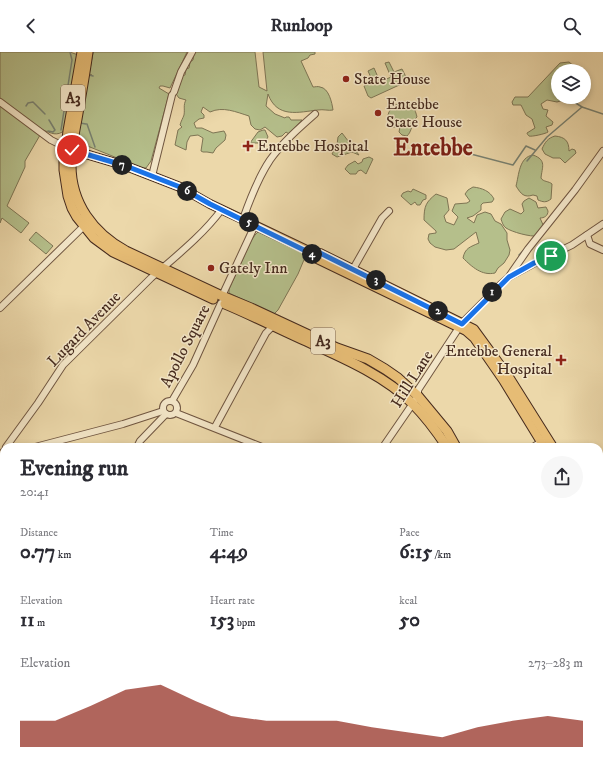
<!DOCTYPE html>
<meta charset="utf-8">
<style>
body{margin:0;font-family:"IM FELL DW Pica",serif;background:#f7f7f7;color:#2b2b33;height:100vh;display:flex;flex-direction:column;font-size:15px;white-space:nowrap}
*{box-sizing:border-box;margin:0}
p{font-size:13px;color:#7c7c81}
.icon{flex:none;width:22px;height:22px;fill:none;stroke:currentColor;stroke-width:2;stroke-linecap:round;stroke-linejoin:round}
.map{position:relative;flex:1;overflow:hidden}
.panel{position:absolute;left:0px;top:391px;width:603px;height:324px;display:flex;flex-direction:column;background:#fff;border-radius:12px 12px 0 0;box-shadow:0 2px 6px #0003}
.panel>*{flex:none}
.buttons{position:absolute;left:551px;top:12px;display:grid;gap:8px}
.buttons a{display:grid;place-items:center;width:40px;height:40px;border-radius:50%;background:#fff;box-shadow:0 2px 6px #0003;font-size:20px}
.pin{position:absolute;display:grid;place-items:center;width:34px;height:34px;color:#fff;margin:-17px;border:2px solid #fff;border-radius:50%;box-shadow:0 1px 4px #0007}
.km{position:absolute;width:20px;height:20px;margin:-10px;border-radius:50%;background:#222;color:#fff;font-size:11px;line-height:20px;text-align:center}
.round{display:grid;place-items:center;flex:none;width:42px;height:42px;border-radius:21px;background:#f7f7f7}
.headline{display:flex;align-items:center;justify-content:space-between;height:68px;padding:0 20px}
h1{font-size:22px;font-weight:700;line-height:30px}
.stats{display:grid;grid-template-columns:repeat(3,1fr);gap:6px;height:68px;padding:4px 20px}
.stats div{display:grid;align-content:center}
.stats b{font-size:20px;font-weight:700}
.stats small{font-size:11px;font-weight:400}
.stats p{font-size:11px}
.chart{height:112px;padding:8px 20px}
.chart p{display:flex;justify-content:space-between}
.chart svg{width:100%;height:72px;margin-top:4px;fill:#8f2418;opacity:.7}
header{display:flex;justify-content:space-between;align-items:center;height:52px;padding:0 20px;background:#fff;font-size:18px;font-weight:700}
.map>svg:first-child{display:block}
</style>
<header><svg class="icon" aria-label="back" viewBox="0 0 24 24"><path d="M15 5l-7 7 7 7"/></svg>Runloop<svg class="icon" aria-label="search" viewBox="0 0 24 24"><circle cx="10" cy="10" r="6"/><path d="M15 15l6 6"/></svg></header>
<div class="map">
<svg width="603" height="715" viewBox="0 0 603 715">
<rect width="100%" height="100%" fill="#ecd8aa"/>
<filter id="stains"><feTurbulence type="fractalNoise" baseFrequency=".005" numOctaves="4"/><feColorMatrix values="0 0 0 0 .2 0 0 0 0 .09 0 0 0 0 .02 0 0 0 .5 -.17"/></filter>
<radialGradient id="worn" r=".72"><stop offset=".6" stop-color="#630" stop-opacity="0"/><stop offset="1" stop-color="#630" stop-opacity=".3"/></radialGradient>
<!-- green -->
<g fill="#b5bf8b" stroke="#7e7554">
<path d="M0,0H70L78,3L65,78C57,85 51,81 43,78L25,109V115L7,154L29,171L21,181L2,166L0,171Z"/>
<path d="M93,0H187L170,36L163,34H160L159,36L169,42L151,109L146,116H142L80,91L79,80L89,23H92H89Z"/>
<path d="M196,0H255L259,35L267,39L263,0H315V2L310,3L308,6L301,9L313,35C315,35 318,34 320,35C329,36 332,51 333,58C329,59 323,57 318,58C299,60 277,67 268,42L266,54L275,62L285,66L286,65H289L291,68H302L289,82L286,80L282,84L277,85L265,75L260,78L255,77L251,73L249,64C236,60 223,54 210,60L203,55L201,60L204,63V66L199,67L194,71L196,76H202L213,81L224,79L226,83L225,88L216,96L213,101L207,100H203L201,99L203,86L198,83L190,84L187,90L186,98L175,93L178,78L182,75L180,73C181,69 183,66 184,63C185,57 183,53 186,48L179,46L173,38L178,29L182,27V24L185,23L186,17L189,16L190,10L193,8L194,2Z"/>
<path d="M389,10L394,20L402,17L408,29L371,46L368,44L364,34L373,30L368,19L374,16L380,30L391,25L385,11Z"/>
<path d="M569,10L575,15V19H558V45H574L557,50L547,48L541,52L543,57L548,58L546,64L553,70L552,73L546,75L548,80C545,82 531,85 529,84C528,83 527,82 527,81L535,76L532,67L526,63L521,53H513L512,50L515,45H528L560,11Z"/>
<path d="M397,52L401,55L403,52C413,51 415,57 417,65L412,70C412,75 411,80 407,84L402,83L399,80L400,75H393C385,65 387,59 397,52Z"/>
<path d="M263,78H265L268,85L260,97V93L258,91H250L258,80Z"/>
<path d="M342,81L359,103L352,100L337,105L332,102L337,93L338,85Z"/>
<path d="M555,84C565,85 569,89 569,99L572,97L575,98L576,101L565,111L560,106H553L545,102L542,97C545,90 548,86 555,84Z"/>
<path d="M533,103C547,108 542,115 541,126C543,130 549,129 552,132L551,147C546,151 543,150 538,148L537,144L533,143C524,146 521,142 516,134C519,123 519,105 533,103Z"/>
<path d="M369,105L373,107L366,122L361,118L358,119L356,122H350L345,117L348,113L355,109L358,112L362,110L363,107Z"/>
<path d="M473,135C482,136 490,139 494,147L492,150L483,151L481,153V158L473,164L467,166L474,171L477,163L485,160L491,162L495,169L501,172L507,181V188L510,198L509,203L504,211L498,216L495,221C482,224 472,215 463,206C465,196 470,195 479,191L476,180L454,197L446,198L435,195L430,191L428,187L429,182L436,181V179L424,168C424,154 426,150 436,142L447,146L449,158L444,164L446,170L454,173L458,165L452,159L455,152L467,151L470,149L465,142L468,138Z"/>
<path d="M413,137L426,143V147L423,148L420,153H417L415,150L411,153L401,144L403,141L408,139L411,140Z"/>
<path d="M529,146L536,150L538,156L546,155L548,159C548,164 544,166 540,166L544,175L538,184C530,185 512,180 506,176C503,174 502,170 501,167L505,160L510,157L521,162L524,159L522,152L524,149Z"/>
<path d="M259,179L266,181L306,203L298,222L278,258L274,262L229,241V237L251,189L255,183Z"/>
<path d="M36,180L53,194L46,202L29,188Z"/>
<path d="M4,629V711H449L455,715H0V631Z"/>
</g>
<g fill="none" stroke-linecap="round" stroke-linejoin="round">
<!-- stream -->
<g stroke="#788171" stroke-width="1.5">
<path d="M91,9L93,0"/>
<path d="M89,23L93,24"/>
<path d="M571,48L582,55L603,62"/>
<path d="M26,54L28,51L33,50L45,62"/>
<path d="M80,71L86,72"/>
<path d="M87,72L95,95"/>
<path d="M61,78L72,8L70,0"/>
<path d="M48,79L53,80L55,78L49,68"/>
<path d="M78,84L80,92"/>
<path d="M467,101L513,113L526,94L535,98"/>
<path d="M527,109L547,85L582,55"/>
<path d="M75,113L79,107"/>
<path d="M519,203L523,199"/>
<path d="M599,494L602,499"/>
</g>
<!-- minor casing -->
<g stroke="#705641" stroke-width="8">
<g id="minor">
<path d="M174,40L181,20L192,0"/>
<path d="M0,50L51,88L59,92L66,93"/>
<path d="M152,124L172,43"/>
<path d="M243,167C250,147 258,126 270,108C282,91 299,76 315,62"/>
<path d="M587,183L590,192L603,198"/>
<path d="M353,217L382,166L389,159"/>
<path d="M510,223L528,197L575,138L603,99"/>
<path d="M222,244L255,173"/>
<path d="M0,256L84,174"/>
<circle cx="170" cy="356" r="7"/>
<path d="M172,349L193,313L221,251"/>
<path d="M176,361L262,395"/>
<path d="M215,375L266,281L273,274"/>
<path d="M6,395L38,351L63,313L151,226C175,205 203,183 222,157"/>
<path d="M35,395L123,372L163,359"/>
<path d="M137,395L140,389L166,362"/>
<path d="M383,395L418,344V338L462,271L500,233L509,225L535,211L572,193L603,172"/>
<path d="M533,395L544,388"/>
<path d="M0,404L4,399"/>
<path d="M0,451L4,454"/>
<path d="M599,504L603,502"/>
<path d="M0,547L4,551"/>
<path d="M595,711L598,715"/>
</g>
</g>
<!-- major casing -->
<g stroke="#462b1e" stroke-width="10">
<g id="major">
<path d="M67,97L72,98L126,114L180,135L210,152L309,199L317,207L466,279L474,286L503,328L544,395"/>
<path d="M312,202L320,201L474,277L509,325L553,395"/>
<path d="M599,469L603,476"/>
<path d="M599,484L603,490"/>
</g>
</g>
<!-- highway casing -->
<g stroke="#462b1e" stroke-width="11">
<g id="highway">
<path d="M82,0L68,79L64,109V118L68,144L72,156L77,165L94,186L113,200L213,247"/>
<path d="M88,0C85,22 81,44 77,67C74,82 71,97 71,113C71,151 93,181 126,199L222,244L251,256L337,296L368,307L385,317L398,326L418,344L447,379L456,395"/>
<path d="M225,252C249,262 273,274 297,285C334,302 384,322 413,352C426,365 437,380 447,395"/>
<path d="M599,662L603,670"/>
<path d="M599,675L603,683"/>
<path d="M599,693L603,688"/>
</g>
</g>
<!-- minor -->
<use href="#minor" stroke="#f3e6c8" stroke-width="6"/>
<!-- major -->
<use href="#major" stroke="#e6bc75" stroke-width="8"/>
<!-- highway -->
<use href="#highway" stroke="#e6bc75" stroke-width="9"/>
</g>
<g fill="none" stroke-linecap="round" stroke-linejoin="round">
<!-- route casing -->
<g stroke="#fff" stroke-width="8">
<path id="route" d="M72,98L126,114L180,135L210,152L312,202L320,201L462,272L509,225L534,211L551,204"/>
</g>
<!-- route -->
<use href="#route" stroke="#1a73e8" stroke-width="5"/>
</g>
<!-- markers -->
<g fill="#8f2418" stroke="#f3e6c8" stroke-width="1.5">
<circle cx="346" cy="27" r="4"/>
<circle cx="378" cy="61" r="4"/>
<path d="M246 88h4v4h4v4h-4v4h-4v-4h-4v-4h4z"/>
<circle cx="211" cy="216" r="4"/>
<path d="M559 302h4v4h4v4h-4v4h-4v-4h-4v-4h4z"/>
</g>
<g text-anchor="middle" dominant-baseline="central" stroke-width="3" stroke-linejoin="round" paint-order="stroke">
<!-- shield labels -->
<g fill="#f3e6c8" stroke="#7a6351" stroke-width="1">
<rect x="61" y="33" width="24" height="26" rx="3"/>
<rect x="311" y="276" width="24" height="26" rx="3"/>
</g>
<g font-size="15" font-weight="bold" fill="#462b1e">
<text x="73" y="46">A3</text>
<text x="323" y="289">A3</text>
</g>
<!-- poi labels -->
<g font-size="16" fill="#462b1e" stroke="#f3e6c8" text-anchor="start">
<text x="354" y="27">State House</text>
<text x="386" y="52">Entebbe<tspan x="386" dy="18">State House</tspan></text>
<text x="257" y="94">Entebbe Hospital</text>
<text x="219" y="216">Gately Inn</text>
<text x="552" y="299" text-anchor="end">Entebbe General<tspan x="552" dy="18">Hospital</tspan></text>
</g>
<!-- street labels -->
<g font-size="16" fill="#462b1e" stroke="#f3e6c8">
<text transform="translate(84 277) rotate(-46)">Lugard Avenue</text>
<text transform="translate(185 294) rotate(-63)">Apollo Square</text>
<text transform="translate(412 327) rotate(-58)">Hill Lane</text>
</g>
<!-- town labels -->
<g font-size="24" font-weight="bold" fill="#7a1f14" stroke="#f3e6c8">
<text x="433" y="96">Entebbe</text>
</g>
</g>
<rect width="100%" height="100%" filter="url(#stains)"/>
<rect width="100%" height="100%" fill="url(#worn)"/>
</svg>
<div class="buttons">
<a><svg class="icon" aria-label="layers" viewBox="0 0 24 24"><path d="M12 4l9 5-9 5-9-5zM3 14l9 5 9-5"/></svg></a>
</div>
<div class="pin" style="left:551px;top:204px;background:#1e9e55"><svg class="icon" aria-label="arrive" viewBox="0 0 24 24"><path d="M6 21V4h12l-3 4 3 4H6"/></svg></div>
<div class="pin" style="left:72px;top:98px;background:#d93025"><svg class="icon" aria-label="check" viewBox="0 0 24 24"><path d="M5 12l5 5 9-10"/></svg></div>
<b class="km" style="left:492px;top:240px">1</b>
<b class="km" style="left:438px;top:259px">2</b>
<b class="km" style="left:376px;top:228px">3</b>
<b class="km" style="left:312px;top:202px">4</b>
<b class="km" style="left:249px;top:170px">5</b>
<b class="km" style="left:187px;top:139px">6</b>
<b class="km" style="left:122px;top:113px">7</b>
<section class="panel">
<div class="headline"><div><h1>Evening run</h1><p>20:41</p></div><a class="round"><svg class="icon" aria-label="share" viewBox="0 0 24 24"><path d="M12 15V3M7 8l5-5 5 5M5 13v7h14v-7"/></svg></a></div>
<div class="stats">
<div><p>Distance</p><b>0.77<small> km</small></b></div>
<div><p>Time</p><b>4:49</b></div>
<div><p>Pace</p><b>6:15<small> /km</small></b></div>
</div>
<div class="stats">
<div><p>Elevation</p><b>11<small> m</small></b></div>
<div><p>Heart rate</p><b>153<small> bpm</small></b></div>
<div><p>kcal</p><b>50</b></div>
</div>
<div class="chart"><p><span>Elevation</span>273–283 m</p>
<svg viewBox="0 0 160 44" preserveAspectRatio="none"><path d="M0 44V28L10 28L20 19L30 9L40 6L50 16L60 25L70 28L80 28L90 28L100 32L110 35L120 38L130 32L140 28L150 25L160 28V44z"/></svg>
</div>
</section>
</div>
